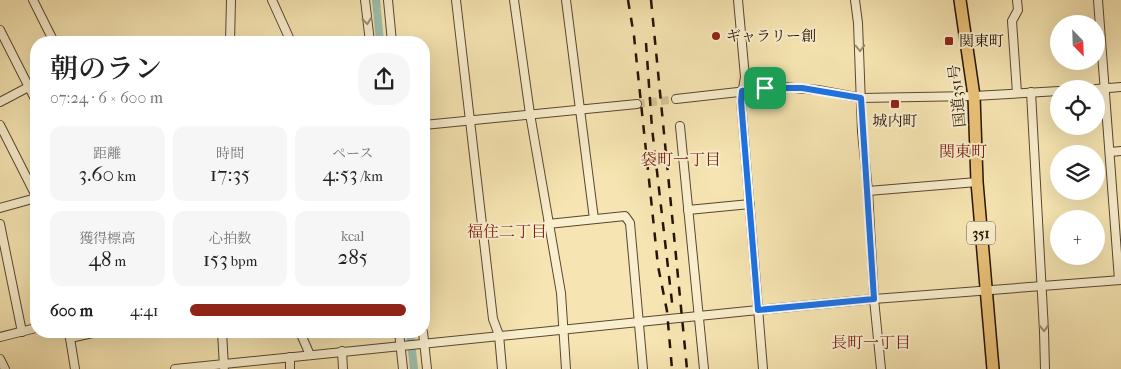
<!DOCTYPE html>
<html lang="ja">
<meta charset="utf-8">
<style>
body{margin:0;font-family:"IM FELL French Canon","Noto Serif JP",serif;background:#f6f6f6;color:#222;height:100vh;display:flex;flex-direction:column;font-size:19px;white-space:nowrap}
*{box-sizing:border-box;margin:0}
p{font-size:16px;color:#767676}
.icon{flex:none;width:28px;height:28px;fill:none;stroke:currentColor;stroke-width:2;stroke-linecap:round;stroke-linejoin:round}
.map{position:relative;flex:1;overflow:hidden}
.panel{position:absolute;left:30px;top:36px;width:400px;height:302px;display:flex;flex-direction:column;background:#fff;border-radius:20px;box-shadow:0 5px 20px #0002}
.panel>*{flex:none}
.needle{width:32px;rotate:157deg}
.buttons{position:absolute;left:1050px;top:15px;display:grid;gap:10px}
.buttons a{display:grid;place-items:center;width:55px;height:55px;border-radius:50%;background:#fff;box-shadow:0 5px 20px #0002;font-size:25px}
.pin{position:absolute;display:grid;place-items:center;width:42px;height:42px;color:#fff;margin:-21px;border-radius:10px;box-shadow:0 2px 8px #0006}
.round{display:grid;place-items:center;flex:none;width:52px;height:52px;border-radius:20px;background:#f6f6f6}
.summary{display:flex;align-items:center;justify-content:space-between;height:85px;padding:0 20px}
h1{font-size:28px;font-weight:600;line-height:38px}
.metrics{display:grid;grid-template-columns:repeat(3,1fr);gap:8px;height:85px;padding:5px 20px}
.metrics div{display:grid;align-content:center;border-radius:12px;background:#f6f6f6;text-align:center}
.metrics b{font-size:21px;font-weight:600}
.metrics small{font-size:14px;font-weight:400}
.metrics p{font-size:14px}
ul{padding:0 20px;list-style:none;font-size:16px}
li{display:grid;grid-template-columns:80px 60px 1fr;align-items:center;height:38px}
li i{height:12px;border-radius:6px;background:#8f2418}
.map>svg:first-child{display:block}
</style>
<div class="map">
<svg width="1121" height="369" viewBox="0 0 1121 369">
<rect width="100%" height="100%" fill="#f6e5b2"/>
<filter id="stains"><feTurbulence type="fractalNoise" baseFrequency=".004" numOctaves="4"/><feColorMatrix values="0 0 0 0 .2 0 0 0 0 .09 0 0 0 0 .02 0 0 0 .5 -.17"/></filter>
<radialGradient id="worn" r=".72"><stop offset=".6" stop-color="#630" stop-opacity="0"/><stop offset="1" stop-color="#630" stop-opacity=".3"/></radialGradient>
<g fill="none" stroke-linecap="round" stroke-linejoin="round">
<!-- canal -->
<g stroke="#9dbfad" stroke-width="8">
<path d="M376,0L380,42"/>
<path d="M410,332L414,369"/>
</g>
<!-- minor-tunnel -->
<path stroke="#d6c598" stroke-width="8" stroke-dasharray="8 4" stroke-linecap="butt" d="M637,104L676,99"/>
<!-- minor casing -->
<g stroke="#584730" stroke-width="10">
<g id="minor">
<path d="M33,0L54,42"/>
<path d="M272,0L291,42"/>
<path d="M365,0L370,42"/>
<path d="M388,0L392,42"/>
<path d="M456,0L493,319L499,335L502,369"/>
<path d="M514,0L530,114L561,293L566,369"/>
<path d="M566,0L594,219"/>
<path d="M738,0L745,77L741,101L763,369"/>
<path d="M855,0L858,23L862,132L868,191L874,299L881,369"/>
<path d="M1098,0L1119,280"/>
<path d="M0,30L36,101"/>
<path d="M230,42L231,0"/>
<path d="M1096,89L1121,87"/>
<path d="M1031,92L1044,331L1045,369"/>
<path d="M1017,93L1012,21L1018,10L1017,0"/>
<path d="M676,99L783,87L818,90L861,98L974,96L1059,91"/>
<path d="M0,102L36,83"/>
<path d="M0,125L36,196"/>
<path d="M424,125L637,104"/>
<path d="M680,126L704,369"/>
<path d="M1110,152L1121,151"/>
<path d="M868,191L977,182"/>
<path d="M0,208L36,198"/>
<path d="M688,210L750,204"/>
<path d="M0,224L22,332"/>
<path d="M548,224L625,216L630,223L643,369"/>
<path d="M69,332L75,369"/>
<path d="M222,332L224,367"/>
<path d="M300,332L310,355"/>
<path d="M399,332L403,369"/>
<path d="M423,332L427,369"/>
<path d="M0,337L36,328"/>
<path d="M70,338L97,332"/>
<path d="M342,351L343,369"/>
<path d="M290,357V369"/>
<path d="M0,359L5,369"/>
<path d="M175,369L758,310L874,299L1121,280"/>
</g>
</g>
<!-- highway casing -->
<g stroke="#241204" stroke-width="14">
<path id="highway" d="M960,0L974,96L977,182L993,369"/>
</g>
<!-- minor -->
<use href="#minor" stroke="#f9eecd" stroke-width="8"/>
<!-- highway -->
<use href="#highway" stroke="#ebc279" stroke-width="11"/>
<!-- rail -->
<g stroke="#241204" stroke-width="2.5" stroke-dasharray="9 9" stroke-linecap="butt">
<path d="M628,0L634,36L658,266L667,311L672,369"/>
<path d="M651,0L687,369"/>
<path d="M646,43L652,128L673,311"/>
</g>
</g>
<!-- one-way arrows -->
<defs><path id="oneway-chevron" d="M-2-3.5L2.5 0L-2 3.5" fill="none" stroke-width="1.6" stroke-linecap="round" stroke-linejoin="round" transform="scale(1.25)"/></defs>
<g stroke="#998b73">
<use href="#oneway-chevron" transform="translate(367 21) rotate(83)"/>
<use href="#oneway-chevron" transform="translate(860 48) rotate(88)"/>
<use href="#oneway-chevron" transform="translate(1044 328) rotate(88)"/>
</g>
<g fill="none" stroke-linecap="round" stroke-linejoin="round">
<!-- route casing -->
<g stroke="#fff" stroke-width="10">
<path id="route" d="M765,88H802L861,98L874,299L758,310L741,101L742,91Z"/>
</g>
<!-- route -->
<use href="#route" stroke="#1a73e8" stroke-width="6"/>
</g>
<!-- markers -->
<g fill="#8f2418" stroke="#f9eecd" stroke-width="2">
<circle cx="716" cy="36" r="5"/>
<rect x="944" y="36" width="10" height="10" rx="2.5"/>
<rect x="890" y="99" width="10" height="10" rx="2.5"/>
</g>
<g text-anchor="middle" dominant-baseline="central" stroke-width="4" stroke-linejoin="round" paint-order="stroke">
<!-- shield labels -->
<rect fill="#f9eecd" stroke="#645440" stroke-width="1" x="967" y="221.5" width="28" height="23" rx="4"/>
<g font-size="14" font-weight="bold" fill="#241204">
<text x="981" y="233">351</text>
</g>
<!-- poi labels -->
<g font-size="15" fill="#241204" stroke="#f9eecd" text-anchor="start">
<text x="726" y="36">ギャラリー創</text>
<text x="959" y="41">関東町</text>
<text x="895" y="121" text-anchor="middle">城内町</text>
</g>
<!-- street labels -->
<g font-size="15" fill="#241204" stroke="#f9eecd">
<text transform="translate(957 96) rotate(-96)">国道351号</text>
</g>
<!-- neighbourhood labels -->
<g font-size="16" fill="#7a1f14" stroke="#f9eecd">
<text x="963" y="151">関東町</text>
<text x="681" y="159">袋町一丁目</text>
<text x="507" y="231">福住二丁目</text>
<text x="871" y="342">長町一丁目</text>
</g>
</g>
<rect width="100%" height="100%" filter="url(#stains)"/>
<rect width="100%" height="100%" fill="url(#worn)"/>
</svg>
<div class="buttons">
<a><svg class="needle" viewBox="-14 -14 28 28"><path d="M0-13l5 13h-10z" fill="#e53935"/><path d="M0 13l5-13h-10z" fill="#767676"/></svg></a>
<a><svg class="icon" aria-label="locate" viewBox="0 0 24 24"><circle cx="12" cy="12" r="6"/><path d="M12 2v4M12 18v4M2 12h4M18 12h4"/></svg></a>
<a><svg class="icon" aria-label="layers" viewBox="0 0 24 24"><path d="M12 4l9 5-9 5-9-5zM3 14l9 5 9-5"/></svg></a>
<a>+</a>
</div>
<div class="pin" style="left:765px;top:88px;background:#1e9e55"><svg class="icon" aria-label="arrive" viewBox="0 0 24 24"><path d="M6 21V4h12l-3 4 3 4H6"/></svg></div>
<section class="panel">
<div class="summary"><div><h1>朝のラン</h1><p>07:24 · 6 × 600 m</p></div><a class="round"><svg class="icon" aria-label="share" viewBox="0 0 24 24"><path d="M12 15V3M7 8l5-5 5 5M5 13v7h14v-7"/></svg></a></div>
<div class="metrics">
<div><p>距離</p><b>3.60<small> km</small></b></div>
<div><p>時間</p><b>17:35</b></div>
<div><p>ペース</p><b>4:53<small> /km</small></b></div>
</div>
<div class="metrics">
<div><p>獲得標高</p><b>48<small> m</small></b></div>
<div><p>心拍数</p><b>153<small> bpm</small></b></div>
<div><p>kcal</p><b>285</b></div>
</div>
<ul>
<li><b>600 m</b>4:41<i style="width:98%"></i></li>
</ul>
</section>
</div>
